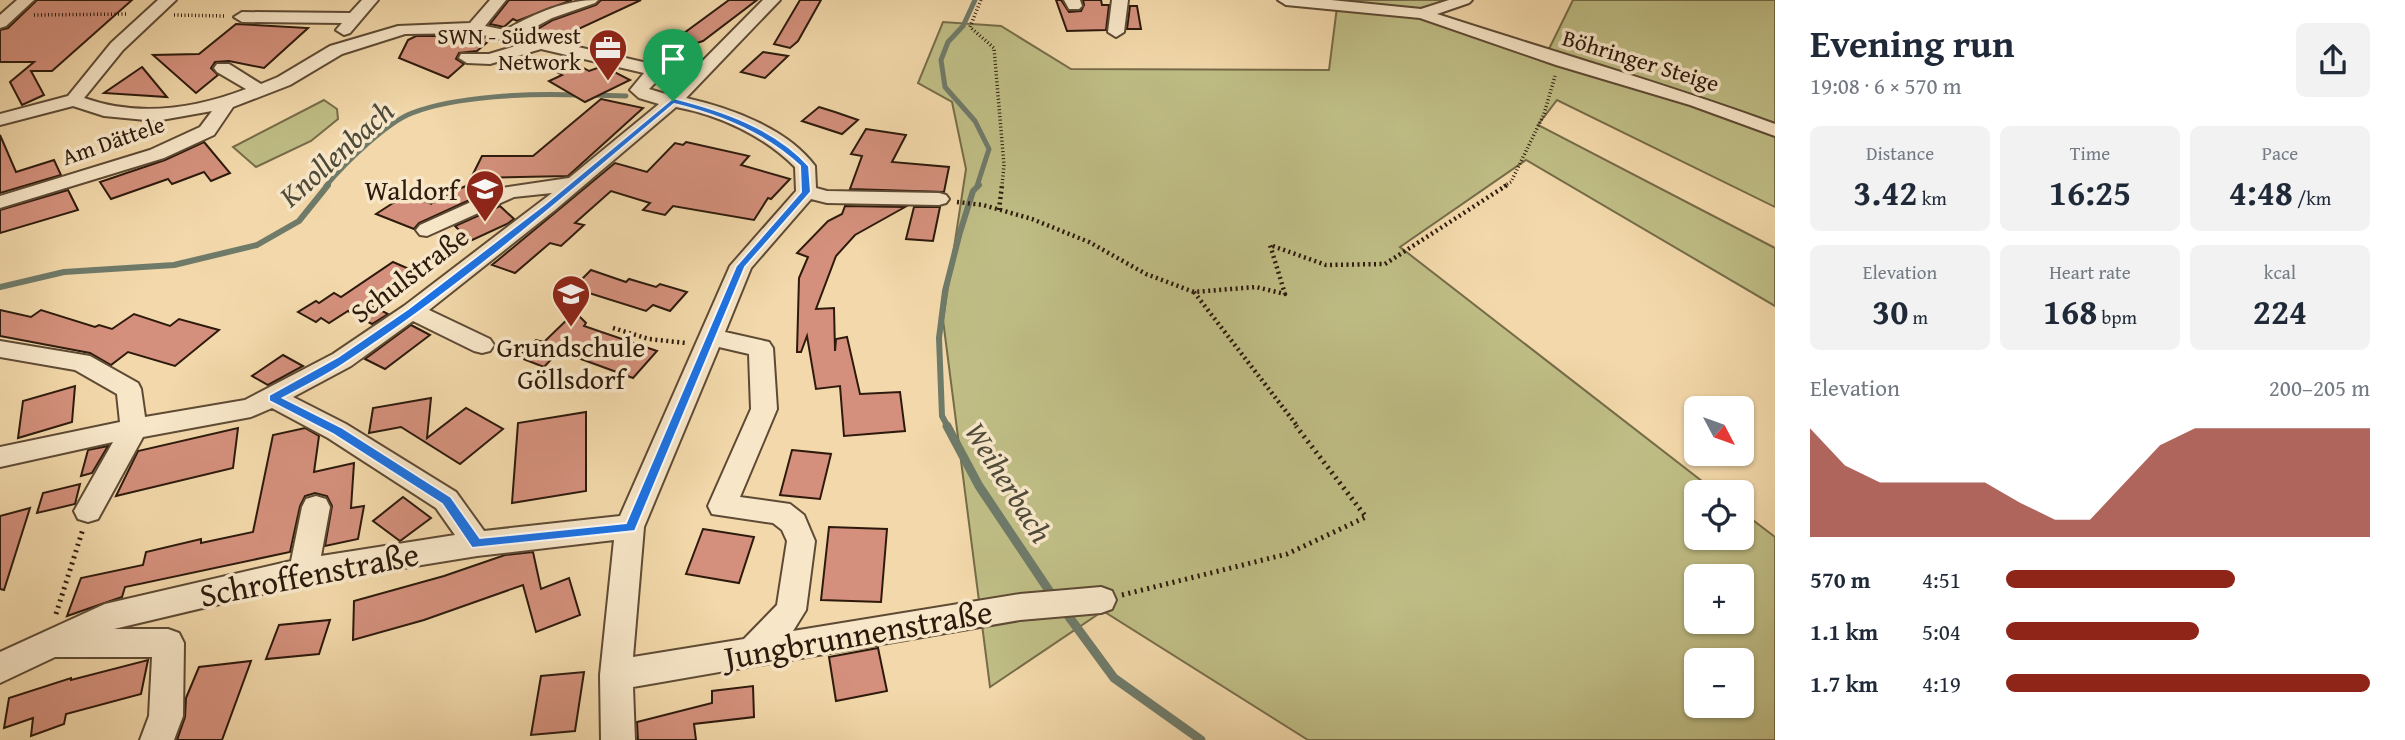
<!DOCTYPE html>
<meta charset="utf-8">
<style>
body{margin:0;font-family:"Gentium Book Plus",serif;background:#f2f2f3;color:#1f2937;height:100vh;display:flex;flex-direction:column;font-size:26px;white-space:nowrap}
*{box-sizing:border-box;margin:0}
p{font-size:23px;color:#747a83}
.icon{flex:none;width:38px;height:38px;fill:none;stroke:currentColor;stroke-width:2;stroke-linecap:round;stroke-linejoin:round}
.map{position:relative;flex:1;overflow:hidden}
.drawer{display:flex;flex-direction:column;background:#fff;width:630px}
.drawer>*{flex:none}
.needle{width:46px;rotate:131deg}
.controls{position:absolute;left:1684px;top:396px;display:grid;gap:14px}
.controls a{display:grid;place-items:center;width:70px;height:70px;border-radius:10px;background:#fff;box-shadow:0 2px 5px #0004;font-size:35px}
.pin{position:absolute;display:grid;place-items:center;width:60px;height:60px;color:#fff;margin:-72px -30px;border-radius:50% 50% 50% 0;rotate:-45deg;box-shadow:0 0 7px #0007}
.pin .icon{rotate:45deg}
.round{display:grid;place-items:center;flex:none;width:74px;height:74px;border-radius:10px;background:#f2f2f3}
.headline{display:flex;align-items:center;justify-content:space-between;height:119px;padding:0 35px}
h1{font-size:38px;font-weight:700;line-height:52px}
.stats{display:grid;grid-template-columns:repeat(3,1fr);gap:10px;height:119px;padding:7px 35px}
.stats div{display:grid;align-content:center;border-radius:10px;background:#f2f2f3;text-align:center}
.stats b{font-size:35px;font-weight:700}
.stats small{font-size:19px;font-weight:400}
.stats p{font-size:19px}
.chart{height:196px;padding:14px 35px}
.chart p{display:flex;justify-content:space-between}
.chart svg{width:100%;height:126px;margin-top:7px;fill:#8f2418;opacity:.7}
ul{padding:0 35px;list-style:none;font-size:23px}
li{display:grid;grid-template-columns:112px 84px 1fr;align-items:center;height:52px}
li i{height:18px;border-radius:9px;background:#8f2418}
main{display:flex;flex:1;min-height:0}
.map>svg:first-child{display:block}
</style>
<main>
<div class="map">
<svg width="1775" height="740" viewBox="0 0 1775 740">
<rect width="100%" height="100%" fill="#f2d8aa"/>
<filter id="stains"><feTurbulence type="fractalNoise" baseFrequency=".00286" numOctaves="4"/><feColorMatrix values="0 0 0 0 .2 0 0 0 0 .09 0 0 0 0 .02 0 0 0 .5 -.17"/></filter>
<radialGradient id="worn" r=".72"><stop offset=".6" stop-color="#630" stop-opacity="0"/><stop offset="1" stop-color="#630" stop-opacity=".3"/></radialGradient>
<!-- green -->
<g fill="#bfbd85" stroke="#766c48" stroke-width="2" fill-rule="evenodd">
<path d="M1336,0H1453L1417,9L1336,3Z"/>
<path d="M1573,0H1775V124L1548,51Z"/>
<path d="M1337,7L1429,20L1697,106L1775,134V207L1557,100L1538,125L1775,248V306L1526,160L1400,247L1716,492H1696V537H1741V511L1775,537V740H1308L1103,611L990,687L943,320L966,169L952,102L918,83L943,22L1001,26L1071,69L1329,70ZM1696,576H1741V621H1696ZM1696,660H1741V705H1696Z"/>
<path d="M324,100L337,109L338,119L311,141L256,167L233,147Z"/>
</g>
<g fill="none" stroke-linecap="round" stroke-linejoin="round">
<!-- stream-far2 -->
<g stroke="#6f7a69" stroke-width="5">
<path d="M975,0L963,26L948,42L941,60L945,87L975,121L989,149L977,186"/>
<path d="M591,95L626,96"/>
<path d="M326,186C344,164 386,123 412,113C456,96 532,93 579,95"/>
</g>
<!-- stream-far1 -->
<g stroke="#6f7a69" stroke-width="6">
<path d="M0,287L64,272L174,265L257,245L299,221L328,185"/>
<path d="M948,427L942,416L939,338L945,291L960,232L973,191L979,185"/>
</g>
<!-- stream -->
<g stroke="#6f7a69" stroke-width="9">
<path d="M947,426L979,486L1054,598"/>
<path d="M1064,610L1114,678L1201,740"/>
</g>
</g>
<!-- building -->
<g fill="#d4907c" stroke="#2d1a0c" stroke-width="2">
<path d="M37,0H132L52,71H31L44,95L22,105L10,82L34,62H0V30L8,28Z"/>
<path d="M509,0H572L517,21L513,19L504,27L490,24Z"/>
<path d="M601,0H641L557,39L536,30L553,20L596,5Z"/>
<path d="M729,0H757L703,41L697,43L680,36Z"/>
<path d="M800,0H821L798,41L790,48L774,44Z"/>
<path d="M1056,0H1061L1069,12L1081,11L1084,5L1083,0H1101L1102,5H1109L1106,30L1067,31Z"/>
<path d="M1130,6H1137L1141,29H1127Z"/>
<path d="M236,24L308,28L264,68L229,61L215,62L211,68L218,75L196,93L153,55L199,54Z"/>
<path d="M416,36H474L491,39L477,51L459,53L456,59L464,64L448,78L399,58L408,40Z"/>
<path d="M763,52L788,56L765,78L741,72Z"/>
<path d="M573,62L589,71L603,66L630,80L585,102L549,81L562,75L549,67Z"/>
<path d="M142,67L167,97L104,93Z"/>
<path d="M601,99L643,108L568,176L471,178L482,156H533Z"/>
<path d="M819,107L835,112L858,120L842,134L802,121Z"/>
<path d="M866,129L906,135L892,162L949,167L944,192L850,189L862,156L851,154Z"/>
<path d="M0,135L16,172L54,160L61,175L0,193Z"/>
<path d="M204,142L230,173L211,181L204,172L172,184L168,179L111,199L100,182L165,160Z"/>
<path d="M686,142L749,156L741,165L790,179L771,199L768,198L754,220L673,206L665,215L643,210L650,203L611,191L575,223L584,225L561,246L550,243L515,273L492,265L615,163L647,172L675,143L683,145Z"/>
<path d="M470,179L485,193L419,223L414,229L376,214L407,194L432,204L430,202L466,186Z"/>
<path d="M68,190L78,210L0,233V210Z"/>
<path d="M500,206L514,219L507,224L470,241L455,226Z"/>
<path d="M845,206L905,207L855,235L836,256L816,309L834,308L835,351L836,339L847,337L860,394L900,392L905,431L844,436L840,386L816,389L807,336L801,352H797L799,278L808,257L797,253L828,221L842,214Z"/>
<path d="M914,207H940L933,241L906,239Z"/>
<path d="M393,262L416,272L369,304L388,314L372,324L348,311L329,323L321,318L316,322L298,312L316,301L319,303L334,293L341,297Z"/>
<path d="M591,270L626,282L629,279L656,287L660,284L687,292L670,311L653,305L646,311L573,288Z"/>
<path d="M0,310L31,317L41,310L95,327L99,325L112,329L134,314L170,326L179,319L219,330L175,366L128,352L111,365L90,353L0,336Z"/>
<path d="M575,312L586,323L584,326L657,351L633,378L559,351L544,367L518,357L536,340L544,342Z"/>
<path d="M411,325L430,335L385,369L365,359Z"/>
<path d="M283,355L303,366L268,385L252,376Z"/>
<path d="M75,386L72,422L18,438L23,401Z"/>
<path d="M431,398L427,438L466,408L503,429L460,464L401,427L369,433L373,408Z"/>
<path d="M586,412V491L512,503L518,423Z"/>
<path d="M238,428L233,468L116,496L138,451Z"/>
<path d="M305,428L319,436L314,472L354,463L351,508L364,506L358,539L325,546L332,506L327,496L315,493L305,496L300,506L290,552L125,587L122,597L67,616L81,578L143,565L146,552L201,539V543L253,532L273,435Z"/>
<path d="M108,446L92,473L81,476L88,450Z"/>
<path d="M792,450L831,454L820,499L780,495Z"/>
<path d="M80,484L75,504L37,513L43,493Z"/>
<path d="M403,497L431,518L400,541L373,521Z"/>
<path d="M30,508L4,590L0,589V516Z"/>
<path d="M829,527L887,529L881,602L821,600Z"/>
<path d="M703,529L754,537L739,583L686,574Z"/>
<path d="M533,552L541,589L569,578L580,615L536,632L523,585L424,620L353,640L354,601L444,576L505,555Z"/>
<path d="M330,620L319,654L266,659L279,625Z"/>
<path d="M878,648L887,691L836,701L829,657Z"/>
<path d="M148,660L141,694L66,714L64,724L31,736L33,718L4,728L9,698L71,678V680Z"/>
<path d="M251,661L222,740H177L185,717L186,698L199,667Z"/>
<path d="M584,672L575,731L531,735L541,676Z"/>
<path d="M753,686L754,717L694,724L696,740H638L637,722L712,703V691Z"/>
</g>
<g fill="none" stroke-linecap="round" stroke-linejoin="round">
<!-- minor casing -->
<g stroke="#5e4a34" stroke-width="4">
<g id="minor">
<path d="M17,0H34L6,26L0,28V15Z"/>
<path d="M158,0H176L123,50L84,98C137,117 194,109 246,89L217,72L214,68L217,64H229L261,84L278,77L330,46L398,26L470,23L490,0H506L485,26L505,30C535,14 563,0 598,0L595,3L552,18L522,34L673,69L676,73L673,77H661L649,89L669,95L763,0H780L686,98C730,108 787,128 815,166L816,188L827,191L939,193L946,195L949,199L946,203L939,205L827,203L811,199L751,268L725,332L769,342L773,348L777,409L740,497L790,504L804,515L815,541L806,610L793,631L1020,594L1101,587L1112,591L1116,600L1112,609L1101,613L1020,620L633,687L635,740H601L600,675L614,540L477,556L304,584L114,629H168L179,633L184,643L183,716L174,740H140L149,716L152,657H55L0,683V652L105,604L291,561L302,507L306,499L316,496L326,499L330,507L321,556L455,535L436,508L328,438L272,408L251,417L143,437L98,519L88,522L78,519L74,511L113,442L0,467V447L120,422L117,394L75,370L0,357V341L90,356L138,383L141,389L145,417L245,400L333,354L404,306L552,193L514,197L427,236L420,235L416,230L420,225L502,188L569,178L659,104L639,98L630,90L644,73L541,49L490,64L467,63L459,58L461,54H489L522,44L474,33L405,34L342,54L290,85L233,107L214,135L164,158L0,208V196L150,150L200,127L212,111L156,121L104,116L73,106L0,125V114L68,96L111,43ZM676,107C720,115 764,136 795,167L796,191L730,266L620,516L484,531L456,492L346,424L293,397L351,366L413,321L474,351L482,353L490,351L494,345L490,339L429,310L555,210ZM719,347L749,354L751,409L708,506L712,514L773,523L782,530L787,541L777,605L744,639L633,657L644,527Z"/>
<path d="M362,0H378L350,33L344,35L336,30L342,23L242,22L234,17L242,12L350,13Z"/>
<path d="M1064,0H1080L1082,6L1079,9H1069Z"/>
<path d="M1112,0H1128L1124,32L1116,37L1108,32Z"/>
<path d="M1278,0H1331L1421,9L1449,0H1472L1469,3L1437,14C1550,51 1664,83 1775,124V136L1690,105L1556,65L1420,18L1286,5Z"/>
</g>
</g>
<!-- path-far2 -->
<g stroke="#2d1a0c" stroke-width="3.5" stroke-dasharray="1 2.5" stroke-linecap="butt">
<path d="M981,0L970,27L994,48L1004,165L1002,186"/>
<path d="M34,15L127,14"/>
<path d="M174,15L225,16"/>
<path d="M1504,186L1511,182L1544,114L1555,76"/>
</g>
<!-- path-far1 -->
<g stroke="#2d1a0c" stroke-width="4.5" stroke-dasharray="2 3.5" stroke-linecap="butt">
<path d="M957,202L983,205L1032,219L1089,242L1146,274L1194,292L1256,287L1285,294L1270,245L1326,265L1385,264L1507,185"/>
<path d="M999,210L1002,185"/>
<path d="M1194,292L1298,427"/>
<path d="M613,328L649,339L686,343"/>
</g>
<!-- path -->
<g stroke="#2d1a0c" stroke-width="5" stroke-dasharray="2 4.5" stroke-linecap="butt">
<path d="M1122,595L1287,554L1366,517L1296,426"/>
<path d="M56,614L83,529"/>
</g>
<!-- minor -->
<use href="#minor" fill="#f7e6c8" fill-rule="evenodd"/>
</g>
<!-- route -->
<path fill="#1a73e8" stroke="#fff" stroke-width="2" fill-rule="evenodd" d="M673,98C721,110 775,128 809,166L811,192L745,267L635,531L472,548L442,504L333,434L269,401V395L338,357L408,309L545,204ZM674,104C720,115 766,134 800,166L801,192L736,266L626,523L480,538L451,497L341,427L283,398C305,386 328,375 348,361C464,285 569,193 674,104Z"/>
<!-- icons -->
<defs>
<g id="office-pin" transform="scale(2.0125)"><path d="M0 17L-7.5 6A9.5 9.5 0 1 1 7.5 6Z" fill="#8f2418" stroke="#f7e6c8"/><path d="M-6-3h4V-5.5h4V-3h4V5H-6ZM-1-4.5V-3h2v-1.5ZM-6 0V1H6V0Z" fill="#fff"/></g>
<g id="school-pin" transform="scale(2.0125)"><path d="M0 17L-7.5 6A9.5 9.5 0 1 1 7.5 6Z" fill="#8f2418" stroke="#f7e6c8"/><path d="M0-5L7-2L0 1L-7-2ZM-4 1L0 2.5L4 1V4Q0 6-4 4Z" fill="#fff"/></g>
</defs>
<g fill-rule="evenodd">
<use href="#office-pin" x="608" y="48"/>
<use href="#school-pin" x="485" y="189"/>
<use href="#school-pin" x="571" y="294"/>
</g>
<g text-anchor="middle" dominant-baseline="central" stroke-width="7" stroke-linejoin="round" paint-order="stroke">
<!-- far-poi labels -->
<g font-size="23" fill="#2d1a0c" stroke="#f7e6c8" text-anchor="end">
<text x="581" y="35">SWN - Südwest<tspan x="581" dy="26">Network</tspan></text>
</g>
<!-- far-street labels -->
<g font-size="23" fill="#2d1a0c" stroke="#f7e6c8">
<text transform="translate(1641 60) rotate(17)">Böhringer Steige</text>
<text transform="translate(113 140) rotate(-19)">Am Dättele</text>
</g>
<!-- poi labels -->
<g font-size="28" fill="#2d1a0c" stroke="#f7e6c8" text-anchor="end">
<text x="458" y="189">Waldorf</text>
<text x="571" y="346" text-anchor="middle">Grundschule<tspan x="571" dy="32">Göllsdorf</tspan></text>
</g>
<!-- street labels -->
<g font-size="28" fill="#2d1a0c" stroke="#f7e6c8">
<text transform="translate(409 274) rotate(-37)">Schulstraße</text>
</g>
<!-- water labels -->
<g font-size="30" font-style="italic" fill="#4e4a3a" stroke="#f7e6c8">
<text transform="translate(336 153) rotate(-42)">Knollenbach</text>
<text transform="translate(1009 482) rotate(58)">Weiherbach</text>
</g>
<!-- near-street labels -->
<g font-size="33" fill="#2d1a0c" stroke="#f7e6c8">
<text transform="translate(309 574) rotate(-11)">Schroffenstraße</text>
<text transform="translate(858 634) rotate(-10)">Jungbrunnenstraße</text>
</g>
</g>
<rect width="100%" height="100%" filter="url(#stains)"/>
<rect width="100%" height="100%" fill="url(#worn)"/>
</svg>
<div class="controls">
<a><svg class="needle" viewBox="-14 -14 28 28"><path d="M0-13l5 13h-10z" fill="#e53935"/><path d="M0 13l5-13h-10z" fill="#747a83"/></svg></a>
<a><svg class="icon" aria-label="locate" viewBox="0 0 24 24"><circle cx="12" cy="12" r="6"/><path d="M12 2v4M12 18v4M2 12h4M18 12h4"/></svg></a>
<a>+</a>
<a>−</a>
</div>
<div class="pin" style="left:673px;top:101px;background:#1e9e55"><svg class="icon" aria-label="arrive" viewBox="0 0 24 24"><path d="M6 21V4h12l-3 4 3 4H6"/></svg></div>
</div>
<section class="drawer">
<div class="headline"><div><h1>Evening run</h1><p>19:08 · 6 × 570 m</p></div><a class="round"><svg class="icon" aria-label="share" viewBox="0 0 24 24"><path d="M12 15V3M7 8l5-5 5 5M5 13v7h14v-7"/></svg></a></div>
<div class="stats">
<div><p>Distance</p><b>3.42<small> km</small></b></div>
<div><p>Time</p><b>16:25</b></div>
<div><p>Pace</p><b>4:48<small> /km</small></b></div>
</div>
<div class="stats">
<div><p>Elevation</p><b>30<small> m</small></b></div>
<div><p>Heart rate</p><b>168<small> bpm</small></b></div>
<div><p>kcal</p><b>224</b></div>
</div>
<div class="chart"><p><span>Elevation</span>200–205 m</p>
<svg viewBox="0 0 160 44" preserveAspectRatio="none"><path d="M0 44V6L10 19L20 25L30 25L40 25L50 25L60 32L70 38L80 38L90 25L100 12L110 6L120 6L130 6L140 6L150 6L160 6V44z"/></svg>
</div>
<ul>
<li><b>570 m</b>4:51<i style="width:63%"></i></li>
<li><b>1.1 km</b>5:04<i style="width:53%"></i></li>
<li><b>1.7 km</b>4:19<i style="width:100%"></i></li>
</ul>
</section>
</main>
